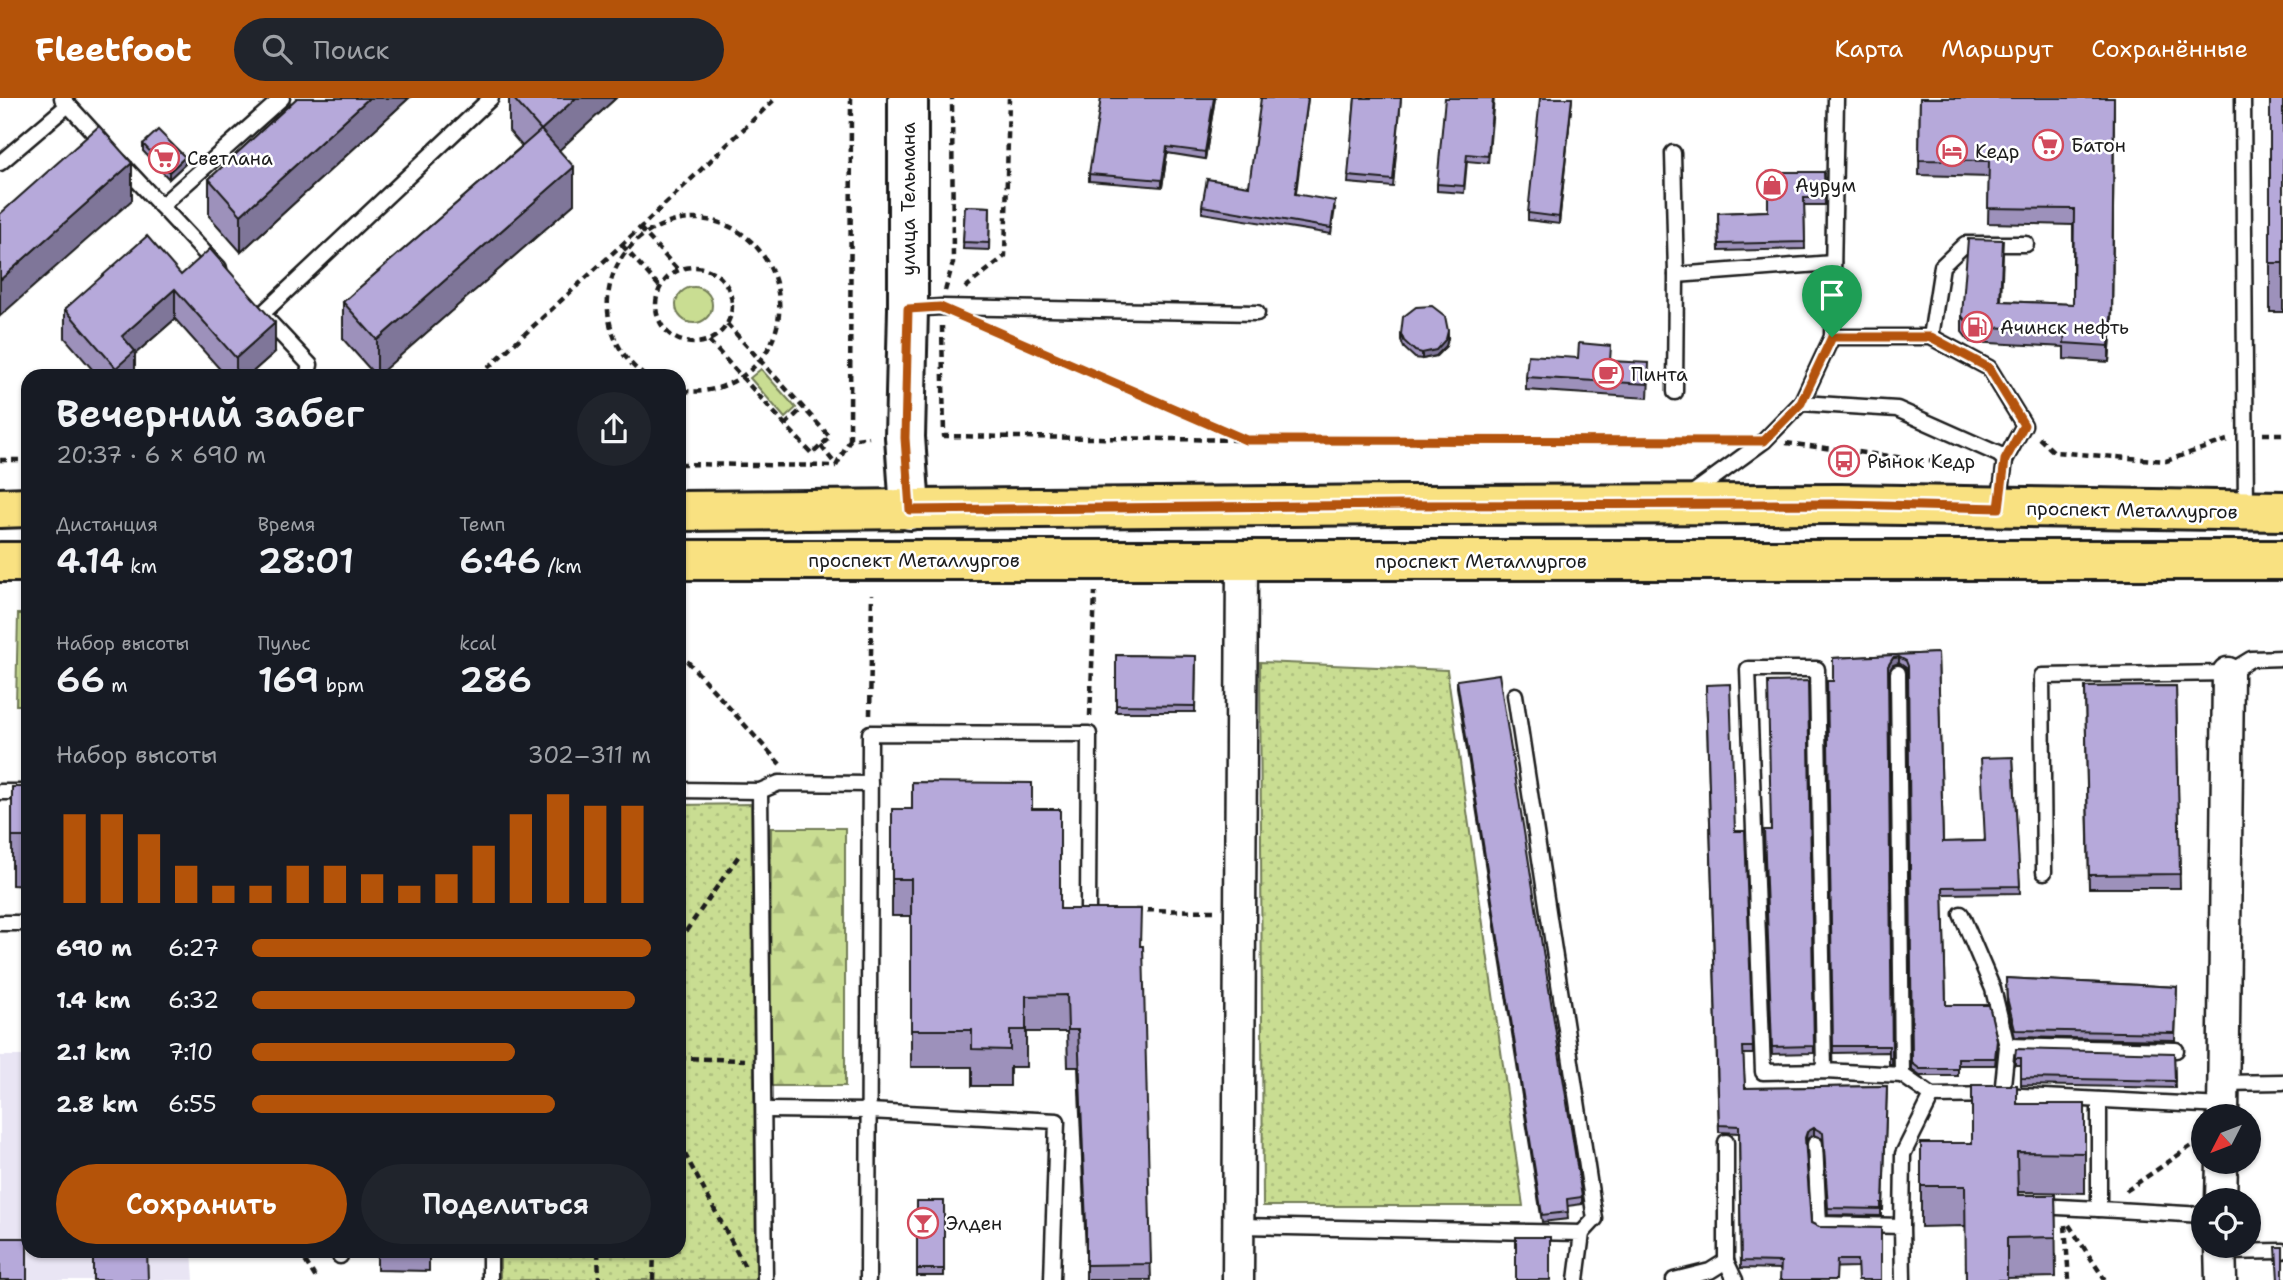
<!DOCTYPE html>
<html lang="ru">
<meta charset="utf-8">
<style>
body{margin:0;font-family:"Shantell Sans",sans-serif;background:#20242c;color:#f1f3f6;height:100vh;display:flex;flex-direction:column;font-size:26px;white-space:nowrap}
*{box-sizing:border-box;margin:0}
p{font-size:23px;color:#9ea1a6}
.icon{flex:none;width:38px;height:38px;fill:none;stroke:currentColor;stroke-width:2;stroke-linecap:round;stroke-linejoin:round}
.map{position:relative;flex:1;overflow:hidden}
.drawer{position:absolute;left:21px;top:271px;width:665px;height:889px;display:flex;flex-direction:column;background:#171b24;border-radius:21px;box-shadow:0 2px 5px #0004}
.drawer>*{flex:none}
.needle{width:46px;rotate:228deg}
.controls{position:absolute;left:2191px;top:1006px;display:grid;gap:14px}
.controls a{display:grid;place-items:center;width:70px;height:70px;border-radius:50%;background:#171b24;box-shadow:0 2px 5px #0004;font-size:35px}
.pin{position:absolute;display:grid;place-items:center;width:60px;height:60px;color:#fff;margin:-72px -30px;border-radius:50% 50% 50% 0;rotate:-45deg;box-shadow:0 0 7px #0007}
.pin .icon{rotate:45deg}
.round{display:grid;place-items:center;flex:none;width:74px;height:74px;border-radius:37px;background:#20242c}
.head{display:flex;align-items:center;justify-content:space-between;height:119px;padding:0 35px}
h1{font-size:38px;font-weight:600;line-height:52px}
.metrics{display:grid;grid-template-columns:repeat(3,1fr);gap:10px;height:119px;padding:7px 35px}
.metrics div{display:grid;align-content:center}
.metrics b{font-size:35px;font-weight:600}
.metrics small{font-size:19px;font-weight:400}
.metrics p{font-size:19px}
.chart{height:196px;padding:14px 35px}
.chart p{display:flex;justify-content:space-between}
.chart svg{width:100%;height:126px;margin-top:7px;stroke:#b45309;stroke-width:6}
.button{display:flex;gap:14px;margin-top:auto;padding:14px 35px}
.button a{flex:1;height:80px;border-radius:42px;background:#b45309;color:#fff;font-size:28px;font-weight:600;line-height:80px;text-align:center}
.button a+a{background:#20242c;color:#f1f3f6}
ul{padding:0 35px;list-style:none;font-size:23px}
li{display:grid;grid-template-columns:112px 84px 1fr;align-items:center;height:52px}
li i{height:18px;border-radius:9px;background:#b45309}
header{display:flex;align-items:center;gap:42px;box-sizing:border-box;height:98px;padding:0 35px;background:#b45309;color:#fff}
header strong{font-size:33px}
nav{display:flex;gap:38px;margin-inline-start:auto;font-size:24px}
.search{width:490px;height:63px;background:#20242c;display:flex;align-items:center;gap:18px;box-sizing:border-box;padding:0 24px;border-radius:38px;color:#9ea1a6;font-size:26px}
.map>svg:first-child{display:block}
</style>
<header>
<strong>Fleetfoot</strong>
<div class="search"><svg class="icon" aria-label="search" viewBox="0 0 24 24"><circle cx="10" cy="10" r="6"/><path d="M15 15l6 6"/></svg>Поиск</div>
<nav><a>Карта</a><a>Маршрут</a><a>Сохранённые</a></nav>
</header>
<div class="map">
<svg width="2283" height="1182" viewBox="0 0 2283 1182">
<defs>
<pattern id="forest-firs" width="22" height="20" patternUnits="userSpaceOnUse" patternTransform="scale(1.75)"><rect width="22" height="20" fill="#c9dd92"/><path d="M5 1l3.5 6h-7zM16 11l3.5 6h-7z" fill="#acbd7d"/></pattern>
<pattern id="park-dots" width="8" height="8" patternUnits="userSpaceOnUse" patternTransform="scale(1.75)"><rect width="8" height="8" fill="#c9dd92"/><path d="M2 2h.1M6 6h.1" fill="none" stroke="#acbd7d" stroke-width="1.8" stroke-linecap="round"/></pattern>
</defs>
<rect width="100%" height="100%" fill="#fff"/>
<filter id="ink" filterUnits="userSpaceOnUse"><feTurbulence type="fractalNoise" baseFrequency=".0143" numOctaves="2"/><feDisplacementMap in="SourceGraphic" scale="14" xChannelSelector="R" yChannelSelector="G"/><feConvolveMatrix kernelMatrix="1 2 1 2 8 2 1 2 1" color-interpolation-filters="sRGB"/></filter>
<g filter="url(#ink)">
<!-- built -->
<path fill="#e9e5f4" d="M0,958H28V1153H192L194,1182H0Z"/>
<!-- grass -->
<g fill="#c9dd92" stroke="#727c57" stroke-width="2">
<circle cx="694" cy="207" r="18"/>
<path d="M761,271L796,310L785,320L750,280Z"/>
</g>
<!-- forest -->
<g fill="url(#forest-firs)" stroke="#727c57" stroke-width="2">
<path d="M18,516H28V607H16Z"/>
<path d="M771,730H845V988H770Z"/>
</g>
<!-- park -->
<g fill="url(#park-dots)" stroke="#727c57" stroke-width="2">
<path d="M1260,564L1447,572L1523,1108H1263Z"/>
<path d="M751,706L756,1182H500V1153H679V707Z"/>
</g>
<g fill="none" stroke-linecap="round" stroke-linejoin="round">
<!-- lane casing -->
<g stroke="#1c1c1c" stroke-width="19">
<g id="lane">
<path d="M62,0L104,46"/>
<path d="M2243,0L2246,412"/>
<path d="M1673,55L1676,177L1833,165"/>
<path d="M120,64L219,170"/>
<path d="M0,65L68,7"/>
<path d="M161,108L282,0"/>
<path d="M910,211L941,209L1257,215"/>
<path d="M262,216L491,0"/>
<path d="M264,218L310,267L307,278"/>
<path d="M1832,239H1931L1989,270L2024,327L2005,362"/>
<path d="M1931,239L1942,168L1965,146H2026"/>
<path d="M1675,294L1676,177"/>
<path d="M1801,305L1897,311L1998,356L2005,362L1999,408"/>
<path d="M1690,397L1764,343L1801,305L1832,239L1836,0"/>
<path d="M1515,597L1595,1121L1582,1135"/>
<path d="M679,692L760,693L779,685L870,686"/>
<path d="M760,693L765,1182"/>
<path d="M0,694H28"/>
<path d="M2044,774L2042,578L2228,575L2251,561L2283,560"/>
<path d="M1961,816L1993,891L2007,948L2002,997"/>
<path d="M0,825H28"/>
<path d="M2007,948L2176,952"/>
<path d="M1824,973L1817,571H1748L1763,974L1824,973L1902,977L1898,575"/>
<path d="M1902,977L1932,998L2002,997L2223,1008"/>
<path d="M2222,985L2283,984"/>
<path d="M765,1012L869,1013L1057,1023L1052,1182"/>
<path d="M1726,1044V1163"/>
<path d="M1815,1046L1819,1126L1902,1128L1903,1182"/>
<path d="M2037,1108L2099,1111V1002"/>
<path d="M2099,1111L2203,1117"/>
<path d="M1239,1128L1582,1135L1576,1182"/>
<path d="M1902,1128L1903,1056L1932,998"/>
<path d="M490,1153V1182"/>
<path d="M2220,1154L2283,1153"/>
<path d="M340,1158V1153"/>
<path d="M868,1182L870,635L1089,636L1088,812"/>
<path d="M1674,1182L1710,1173L1726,1163L1735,1182"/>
</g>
</g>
<!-- street casing -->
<g stroke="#1c1c1c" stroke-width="35">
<g id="street">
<path d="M2223,1018L2228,575"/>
<path d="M2221,1102L2222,1064"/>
<path d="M2220,1148L2221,1182"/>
<path d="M1238,1182L1242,463"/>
</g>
</g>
<!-- secondary casing -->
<g stroke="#1c1c1c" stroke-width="44">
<path id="secondary" d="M908,0V211L905,339L910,412"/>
</g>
<!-- primary casing -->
<g stroke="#1c1c1c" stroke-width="44">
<g id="primary">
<path d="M0,410L28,409"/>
<path d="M679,413L1401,407L1841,406L2283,413"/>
<path d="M679,462H2283"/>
<path d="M0,464H28"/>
</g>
</g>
<!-- path -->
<g stroke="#1c1c1c" stroke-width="4.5" stroke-dasharray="7 5" stroke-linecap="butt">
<path d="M640,130L678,172"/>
<path d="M622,147L660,189"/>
<circle cx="694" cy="207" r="38"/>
<path d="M965,190L1005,158L1009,0"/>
<path d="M945,193L953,165L952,0"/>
<path d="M942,228L944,338L1246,342L1732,343"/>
<path d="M991,231L1242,341"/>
<path d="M709,243L812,356L830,339L727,226"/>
<path d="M479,278L640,130L776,0"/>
<path d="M645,278C603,247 594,188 631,148C643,135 659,127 676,123C766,104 818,223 744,277C726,290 701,297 679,292"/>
<path d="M785,327L803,310"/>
<path d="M2263,336H2283"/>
<path d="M2039,340L2054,354L2166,363L2227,342"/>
<path d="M850,342L851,0"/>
<path d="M1786,345L1975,369"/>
<path d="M821,348L836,367"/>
<path d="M0,362H28"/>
<path d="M679,366L836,368"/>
<path d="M836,368L850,342L869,339"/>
<path d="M679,554L780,666"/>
<path d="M870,617L872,496"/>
<path d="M1090,618L1095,494"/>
<path d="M1135,812L1214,813"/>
<path d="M679,843L740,756"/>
<path d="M679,960L745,962"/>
<path d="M679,1045L745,1169"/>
<path d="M2126,1093L2203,1040"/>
<path d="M2065,1127L2069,1182"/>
<path d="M2069,1127L2105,1182"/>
<path d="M299,1153L317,1182"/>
<path d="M598,1153L599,1182"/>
<path d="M653,1182L654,1153"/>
</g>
<!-- lane -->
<use href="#lane" stroke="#fff" stroke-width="14"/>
<!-- street -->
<use href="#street" stroke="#fff" stroke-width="30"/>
<!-- secondary -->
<use href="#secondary" stroke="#fff" stroke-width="38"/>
<!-- primary -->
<use href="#primary" stroke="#f9e181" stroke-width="38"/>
</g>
<!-- wall -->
<g fill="#9d91bb" stroke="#1c1c1c" stroke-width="2">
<path d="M297,0H409L241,154L209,118V81Z"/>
<path d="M509,0H616L559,52L574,106L376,278L343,241V204L522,48L509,33Z"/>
<path d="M1215,0L1205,61L1167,55L1162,89L1089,83V76Z"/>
<path d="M1355,0H1401L1393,89L1348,85Z"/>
<path d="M1494,0L1488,65L1467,63L1464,95L1437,93V86Z"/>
<path d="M1572,0L1559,126L1528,122V115Z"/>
<path d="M1920,0H2114L2112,224L2109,264L2064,261V249L1970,244L1962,234V218L2003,157L2001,203L2073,206V127L1988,125L1989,79L1919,77Z"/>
<rect x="2270" y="0" width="13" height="214"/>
<path d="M143,46L185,66L169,81L143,53Z"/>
<path d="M1824,74L1825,107H1804L1805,151L1719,153L1718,115L1768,113Z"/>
<path d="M1249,88L1296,96L1335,110L1331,136L1202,115V108Z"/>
<path d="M965,108L990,109L989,152L963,151Z"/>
<path d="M181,177L275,254L248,278H226L175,221L135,256V278H98L65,240V211Z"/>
<path d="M1401,236L1448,240L1446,248L1436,258L1422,261L1415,260L1404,250L1401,242Z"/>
<path d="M1611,263L1649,279L1648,300L1526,292V279Z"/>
<path d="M1938,555L1943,744L1984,743L2013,659L2020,795L1943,796L1946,907L1997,949L1995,967H1958V978H1920L1912,972L1908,575L1906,570L1899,565L1893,567L1888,575L1892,967H1889V954L1833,955L1827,590L1833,583V560Z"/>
<path d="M1116,557L1196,558L1195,614H1116Z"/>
<path d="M1457,582L1582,1099V1106L1567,1108L1568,1121L1542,1124L1457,589Z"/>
<path d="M1808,583L1814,955L1772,956L1764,739L1771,732Z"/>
<path d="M1706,587L1735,733H1745L1753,956H1743L1745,990L1887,988L1883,1112H1881V1118L1828,1117L1823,1041L1814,1037L1807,1041L1806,1045L1811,1125L1819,1129L1881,1130L1857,1169L1781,1171L1741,1170L1739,1035L1719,1034Z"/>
<path d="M2176,588L2180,790H2089L2085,589Z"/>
<path d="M12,689H28V788L12,787Z"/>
<path d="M892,711H1032L1060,811L1141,848L1151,1182H1086V1155L1078,969H1068L1067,934H1026V969H1010V988H972V969H911V818H892Z"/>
<path d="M2006,880L2177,889L2175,942L2015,939L2007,907Z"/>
<path d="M2174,955L2175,990L2021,987V967H2015V960Z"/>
<path d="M2017,1006H2085V1095L2017,1094L2018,1097H2055L2056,1179L2007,1180L1965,1128L1921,1129V1045H1972Z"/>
<rect x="917" y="1103" width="27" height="75"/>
<path d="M377,1153H429V1173L377,1172Z"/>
</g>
<!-- shaded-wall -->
<g fill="#7f7699" stroke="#1c1c1c" stroke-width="2">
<path d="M369,0H409L241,154V117Z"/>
<path d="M576,0H616L541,69V32Z"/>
<path d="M1214,0H1215L1205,61V54Z"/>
<path d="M1308,0L1295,103V96Z"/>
<path d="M1572,0L1559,126V119Z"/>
<path d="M2114,0L2112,224L2109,264V248Z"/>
<path d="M1167,49V55L1162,89V82Z"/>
<path d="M185,59V66L169,81V74Z"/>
<path d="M132,65V102L0,218V182Z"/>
<path d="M574,69V106L377,278V242Z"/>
<path d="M175,191V221L135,256V278H116V270L122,238Z"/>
<path d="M275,225V254L248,278H236V260Z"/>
<path d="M1448,233V240L1446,248L1436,258L1422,261V255Z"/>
<path d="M1899,559V565L1893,567L1888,575V568L1893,560Z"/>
<path d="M1814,1030V1037L1807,1041L1805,1046L1807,1034Z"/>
</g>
<!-- building -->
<g fill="#b6a9da" stroke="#1c1c1c" stroke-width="2">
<path d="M297,0H369L241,117L209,81Z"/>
<path d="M513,0H576L541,32Z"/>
<path d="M1101,0H1214L1205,54L1167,49L1162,82L1089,76Z"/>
<path d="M1261,0H1308L1295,96L1335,103L1331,130L1202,108L1207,81L1249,88Z"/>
<path d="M1355,0H1401L1393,82L1348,78Z"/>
<path d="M1445,0H1493L1488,58L1467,56L1464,88L1437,86Z"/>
<path d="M1540,0H1572L1559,119L1528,115Z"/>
<path d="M1920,0H2114L2112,208L2109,248L2064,245L2065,233L1970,228L1962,218L1968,141L2003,142L2000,203L2073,206L2074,111L1988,110L1989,63L1919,62Z"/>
<rect x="2270" y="0" width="13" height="165"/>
<path d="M99,28L132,65L0,182V116Z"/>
<path d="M158,32L185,59L169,74L143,46Z"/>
<path d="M541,32L574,69L377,242L343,204Z"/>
<path d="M1768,74H1824L1825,100H1804L1805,144L1719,146L1718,115L1768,113Z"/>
<path d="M965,108L990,109L989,145L963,144Z"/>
<path d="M147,138L181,177L210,151L275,225L236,260L175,191L122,238L135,253L116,270L65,211Z"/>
<path d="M1432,208L1445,218L1448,233L1446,241L1436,252L1422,255L1415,253L1404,243L1401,236L1403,219L1416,209Z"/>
<path d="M1579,245L1611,248L1610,263L1649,265L1648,286L1526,279L1528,257L1578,260Z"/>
<path d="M1938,555L1943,744L1985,743L1981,660L2013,659L2020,788L1943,789L1946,907H1989L1997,942L1995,960H1958V971H1920L1912,965L1908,568L1906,563L1899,559L1893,560L1888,568L1892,960H1889V948H1833L1827,583H1833V560Z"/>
<path d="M1116,557L1196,558L1195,608L1116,607Z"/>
<path d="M1499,576L1582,1099L1567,1101L1568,1114L1542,1117L1457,582Z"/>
<path d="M1808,583L1814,948L1772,949L1764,732H1771L1768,584Z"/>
<path d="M1730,586L1735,733H1745L1753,949H1743L1745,990L1887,988L1883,1105H1881V1111L1828,1110L1823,1035L1814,1030L1807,1034L1805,1040L1811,1125L1819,1129L1881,1130V1182H1858L1857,1162H1837L1836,1182H1780L1781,1164L1741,1163L1739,1028L1719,1027L1706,587Z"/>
<path d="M2176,588L2180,776L2089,777L2085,589Z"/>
<path d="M912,684L1032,685V711H1060V811H1141L1140,848H1143L1151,1166L1086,1167V1127L1078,932H1068L1067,897L1026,898V932H1010V952L972,951V932H911V781H892V711H912Z"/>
<rect x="12" y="689" width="16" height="50"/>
<path d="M2006,880L2177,889L2175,935L2015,932L2007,900Z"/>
<path d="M2016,951L2174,955L2175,983L2021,980V960H2015Z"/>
<path d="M1972,987H2017V1006H2085V1055L2017,1054L2018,1097H2055L2056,1139L2007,1140V1182H1966L1965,1088H1921V1045H1972Z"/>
<rect x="917" y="1103" width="27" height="68"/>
<rect x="1516" y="1139" width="34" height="43"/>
<rect x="0" y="1140" width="27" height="42"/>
<path d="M2276,1149H2283V1182H2278Z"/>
<path d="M93,1153H147L148,1182H93Z"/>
</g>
</g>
<g fill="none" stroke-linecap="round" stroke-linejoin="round" filter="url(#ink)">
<!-- route casing -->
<g stroke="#fff" stroke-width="14">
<path id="route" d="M940,209L1246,342L1764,343L1801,305L1832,239H1931L1989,270L2024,327L2005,362L1999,410L1842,406L1401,407L910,412L905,340L908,211Z"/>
</g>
<!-- route -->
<use href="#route" stroke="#b45309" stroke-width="9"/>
</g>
<!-- icons -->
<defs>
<g id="supermarket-ring" transform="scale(1.575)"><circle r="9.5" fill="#fff" stroke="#d1495b" stroke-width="1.5"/><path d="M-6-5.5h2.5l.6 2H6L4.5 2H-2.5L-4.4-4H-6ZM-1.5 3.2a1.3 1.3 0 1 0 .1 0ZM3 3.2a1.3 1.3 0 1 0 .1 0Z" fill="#d1495b"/></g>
<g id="hotel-ring" transform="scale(1.575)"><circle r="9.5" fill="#fff" stroke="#d1495b" stroke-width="1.5"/><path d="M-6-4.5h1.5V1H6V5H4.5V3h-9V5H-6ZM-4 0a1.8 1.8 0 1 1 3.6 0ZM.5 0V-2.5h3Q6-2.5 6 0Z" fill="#d1495b"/></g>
<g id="shop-ring" transform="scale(1.575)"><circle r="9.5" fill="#fff" stroke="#d1495b" stroke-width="1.5"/><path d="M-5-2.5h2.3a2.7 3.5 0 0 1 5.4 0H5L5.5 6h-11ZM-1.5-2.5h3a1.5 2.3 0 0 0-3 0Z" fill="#d1495b"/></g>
<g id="fuel-ring" transform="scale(1.575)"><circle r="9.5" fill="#fff" stroke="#d1495b" stroke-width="1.5"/><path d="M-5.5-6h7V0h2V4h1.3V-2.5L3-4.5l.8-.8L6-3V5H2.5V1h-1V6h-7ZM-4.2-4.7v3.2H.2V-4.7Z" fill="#d1495b"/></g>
<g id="cafe-ring" transform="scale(1.575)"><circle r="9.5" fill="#fff" stroke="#d1495b" stroke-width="1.5"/><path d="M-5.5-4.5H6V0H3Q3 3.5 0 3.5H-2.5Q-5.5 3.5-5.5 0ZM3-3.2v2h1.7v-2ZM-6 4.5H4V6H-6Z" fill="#d1495b"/></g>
<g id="bus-ring" transform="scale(1.575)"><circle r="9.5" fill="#fff" stroke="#d1495b" stroke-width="1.5"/><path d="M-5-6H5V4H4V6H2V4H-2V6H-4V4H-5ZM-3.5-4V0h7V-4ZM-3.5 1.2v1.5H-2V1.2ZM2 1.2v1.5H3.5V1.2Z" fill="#d1495b"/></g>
<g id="bar-ring" transform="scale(1.575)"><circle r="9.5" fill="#fff" stroke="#d1495b" stroke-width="1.5"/><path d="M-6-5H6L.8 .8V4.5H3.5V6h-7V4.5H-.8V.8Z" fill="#d1495b"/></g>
</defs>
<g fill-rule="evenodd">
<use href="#supermarket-ring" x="2048" y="47"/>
<use href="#hotel-ring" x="1952" y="53"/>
<use href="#supermarket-ring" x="164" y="60"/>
<use href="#shop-ring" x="1772" y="87"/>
<use href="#fuel-ring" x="1977" y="229"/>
<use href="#cafe-ring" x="1608" y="276"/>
<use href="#bus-ring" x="1844" y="363"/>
<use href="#bar-ring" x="923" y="1125"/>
</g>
<g text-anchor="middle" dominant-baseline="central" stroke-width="5" stroke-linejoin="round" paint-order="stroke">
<!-- poi labels -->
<g font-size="19" fill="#1c1c1c" stroke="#fff" text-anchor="start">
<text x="2071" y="47">Батон</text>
<text x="1975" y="53">Кедр</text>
<text x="187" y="60">Светлана</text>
<text x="1795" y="87">Аурум</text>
<text x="2000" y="229">Ачинск нефть</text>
<text x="1631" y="276">Пинта</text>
<text x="1867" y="363">Рынок Кедр</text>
<text x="946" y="1125">Элден</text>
</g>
<!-- street labels -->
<g font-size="19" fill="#1c1c1c" stroke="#fff">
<text transform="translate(908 101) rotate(-90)">улица Тельмана</text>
<text transform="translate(2132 412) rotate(1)">проспект Металлургов</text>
<text x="914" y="462">проспект Металлургов</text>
<text x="1481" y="463">проспект Металлургов</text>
</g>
</g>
</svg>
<div class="controls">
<a><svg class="needle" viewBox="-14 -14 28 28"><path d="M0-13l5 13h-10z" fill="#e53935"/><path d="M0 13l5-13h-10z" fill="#9ea1a6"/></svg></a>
<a><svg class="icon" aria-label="locate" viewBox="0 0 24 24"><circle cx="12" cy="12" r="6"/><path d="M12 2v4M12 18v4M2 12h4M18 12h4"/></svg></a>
</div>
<div class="pin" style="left:1832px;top:239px;background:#1e9e55"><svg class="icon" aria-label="arrive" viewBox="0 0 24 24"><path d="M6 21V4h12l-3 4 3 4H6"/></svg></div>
<section class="drawer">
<div class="head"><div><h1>Вечерний забег</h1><p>20:37 · 6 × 690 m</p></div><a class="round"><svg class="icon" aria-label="share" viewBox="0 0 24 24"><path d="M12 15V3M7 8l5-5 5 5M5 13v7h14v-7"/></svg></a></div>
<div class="metrics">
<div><p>Дистанция</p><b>4.14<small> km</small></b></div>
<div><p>Время</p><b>28:01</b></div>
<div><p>Темп</p><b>6:46<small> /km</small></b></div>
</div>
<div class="metrics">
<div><p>Набор высоты</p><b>66<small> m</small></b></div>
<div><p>Пульс</p><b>169<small> bpm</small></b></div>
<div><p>kcal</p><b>286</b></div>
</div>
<div class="chart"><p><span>Набор высоты</span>302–311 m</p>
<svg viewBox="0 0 160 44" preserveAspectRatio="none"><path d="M5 44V13M15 44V13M25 44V20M35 44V31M45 44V38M55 44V38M65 44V31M75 44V31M85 44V34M95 44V38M105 44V34M115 44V24M125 44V13M135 44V6M145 44V10M155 44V10"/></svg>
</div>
<ul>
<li><b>690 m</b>6:27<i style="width:100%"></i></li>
<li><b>1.4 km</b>6:32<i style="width:96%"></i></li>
<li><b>2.1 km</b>7:10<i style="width:66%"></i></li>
<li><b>2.8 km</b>6:55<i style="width:76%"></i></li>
</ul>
<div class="button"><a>Сохранить</a><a>Поделиться</a></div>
</section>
</div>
